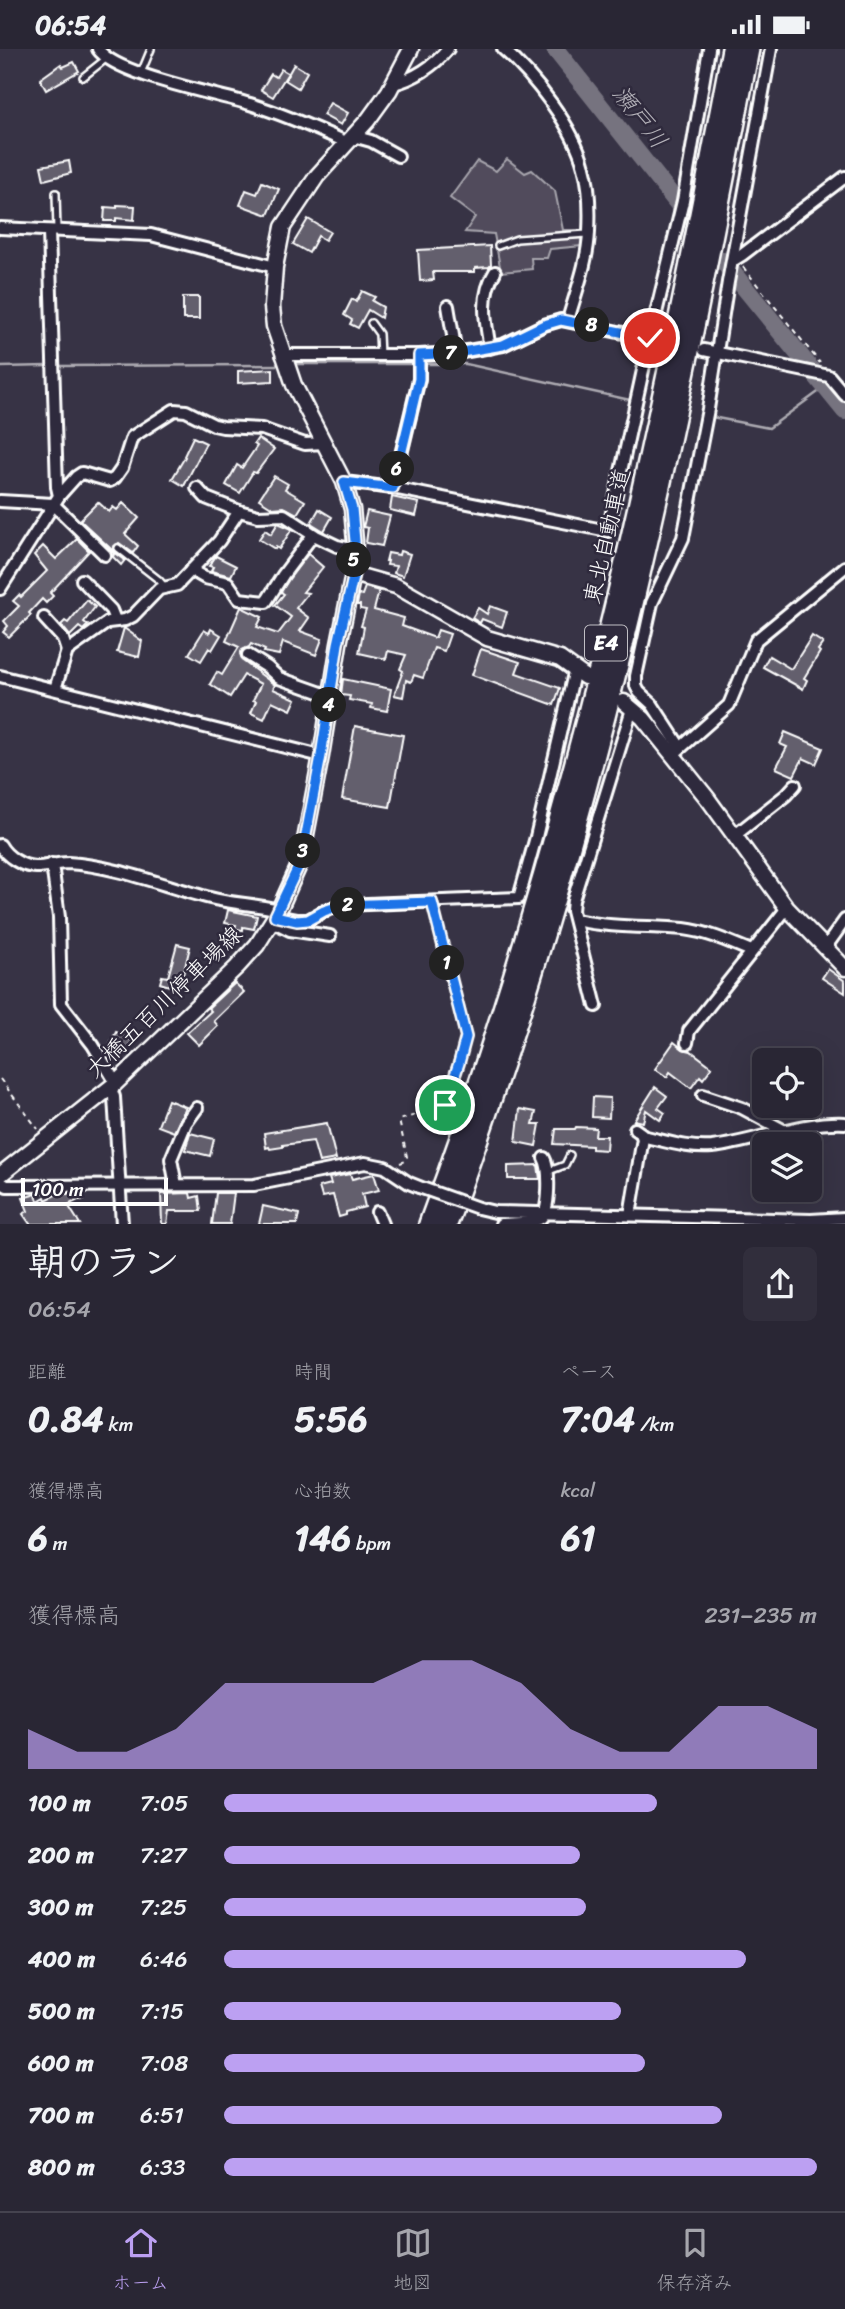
<!DOCTYPE html>
<html lang="ja">
<meta charset="utf-8">
<style>
body{margin:0;font-family:Sriracha,"Klee One",sans-serif;background:#312e3c;color:#f1f3f6;height:100vh;display:flex;flex-direction:column;font-size:26px;white-space:nowrap}
*{box-sizing:border-box;margin:0}
p{font-size:23px;color:#a5a5ac}
.icon{flex:none;width:38px;height:38px;fill:none;stroke:currentColor;stroke-width:2;stroke-linecap:round;stroke-linejoin:round}
.map{position:relative;height:1175px;overflow:hidden}
.sheet{display:flex;flex-direction:column;background:#292634;flex:1}
.sheet>*{flex:none}
.controls{position:absolute;left:752px;top:999px;display:grid;gap:14px}
.controls a{display:grid;place-items:center;width:70px;height:70px;border-radius:10px;background:#292634;box-shadow:0 7px 28px #0002,0 0 0 2px #45434f;font-size:35px}
.scale{position:absolute;left:21px;bottom:18px;width:147px;box-sizing:border-box;padding-left:7px;border:4px solid #fff;border-top:0;font-size:19px;line-height:24px;white-space:nowrap;color:#fff;-webkit-text-stroke:5px #2f2a3d;paint-order:stroke}
.pin{position:absolute;display:grid;place-items:center;width:60px;height:60px;color:#fff;margin:-30px;border:4px solid #fff;border-radius:50%;box-shadow:0 2px 7px #0007}
.km{position:absolute;width:35px;height:35px;margin:-18px;border-radius:50%;background:#222;color:#fff;font-size:19px;line-height:35px;text-align:center}
.round{display:grid;place-items:center;flex:none;width:74px;height:74px;border-radius:10px;background:#312e3c}
.headline{display:flex;align-items:center;justify-content:space-between;height:119px;padding:0 28px}
h1{font-size:38px;font-weight:700;line-height:52px}
.figures{display:grid;grid-template-columns:repeat(3,1fr);gap:10px;height:119px;padding:7px 28px}
.figures div{display:grid;align-content:center}
.figures b{font-size:35px;font-weight:700}
.figures small{font-size:19px;font-weight:400}
.figures p{font-size:19px}
.chart{height:196px;padding:14px 28px}
.chart p{display:flex;justify-content:space-between}
.chart svg{width:100%;height:126px;margin-top:7px;fill:#bca0f2;opacity:.7}
ul{padding:0 28px;list-style:none;font-size:23px}
li{display:grid;grid-template-columns:112px 84px 1fr;align-items:center;height:52px}
li i{height:18px;border-radius:9px;background:#bca0f2}
.status{display:flex;justify-content:space-between;align-items:center;height:49px;padding:0 35px;background:#292634;direction:ltr}
.status svg{height:19px;fill:currentColor}
.dock{display:flex;justify-content:space-around;align-items:center;height:98px;border-top:2px solid #45434f;background:#292634;font-size:19px;color:#a5a5ac}
.dock a{display:grid;justify-items:center;gap:4px}
.dock .selected{color:#bca0f2}
.map>svg:first-child{display:block}
</style>
<div class="status"><b>06:54</b><svg viewBox="0 0 49 12"><path d="M0 12V9h3v3zM5 12V6h3v6zM10 12V3h3v9zM15 12V0h3v12zM26 1h20v11H26zM47 4h2v5h-2z"/></svg></div>
<div class="map">
<svg width="845" height="1175" viewBox="0 0 845 1175">
<rect width="100%" height="100%" fill="#373345"/>
<filter id="ink" filterUnits="userSpaceOnUse"><feTurbulence type="fractalNoise" baseFrequency=".0143" numOctaves="2"/><feDisplacementMap in="SourceGraphic" scale="14" xChannelSelector="R" yChannelSelector="G"/><feConvolveMatrix kernelMatrix="1 2 1 2 8 2 1 2 1" color-interpolation-filters="sRGB"/></filter>
<g filter="url(#ink)">
<!-- green -->
<path fill="#514c5c" stroke="#a8a6ae" stroke-width="2" d="M507,110L525,124L532,121L555,142L563,181H580L582,197L550,200L547,209H531L532,220L501,223L494,185L465,183L475,168L450,149L477,112L496,122Z"/>
<g fill="none" stroke-linecap="round" stroke-linejoin="round">
<!-- stream -->
<g stroke="#adabb2" stroke-width="2.5">
<path d="M294,315H416"/>
<path d="M423,315H466L630,351"/>
<path d="M59,317L283,316"/>
<path d="M0,318L49,317"/>
<path d="M712,368L769,379L825,338"/>
</g>
<!-- river -->
<g stroke="#76737f" stroke-width="18">
<path d="M555,0L687,166"/>
<path d="M723,212L845,362"/>
</g>
</g>
<!-- building -->
<g fill="#635f6d" stroke="#fff" stroke-width="2">
<path d="M74,13L79,22L46,41L40,30L61,15L63,18Z"/>
<path d="M294,15L307,23L298,39L285,31Z"/>
<path d="M281,20L288,24L273,48L261,41L271,25L276,28Z"/>
<path d="M330,54L348,64L341,76L323,66Z"/>
<path d="M69,112L71,124L44,131L41,117Z"/>
<path d="M262,133L279,140L268,166L240,156L246,141L257,145Z"/>
<path d="M117,156L135,157L134,171L116,169V172H104L105,158L117,159Z"/>
<path d="M308,170L330,183L325,191L318,187L309,204L293,195Z"/>
<path d="M490,197L491,216L489,218L475,219V223H433L434,231L420,232L418,201Z"/>
<path d="M362,242L375,248L372,252L383,258L381,269L368,261L358,279L350,275L352,271L344,266L352,250L356,253Z"/>
<rect x="183" y="248" width="16" height="22"/>
<path d="M273,320V332L238,334V322Z"/>
<path d="M193,388L206,394L184,437L172,430L185,408L184,407Z"/>
<path d="M258,389L274,400L256,424L253,423L240,444L226,436L237,416L242,419L257,397L254,395Z"/>
<path d="M274,427L288,435L285,440L305,452L297,465L284,458L273,459L259,450Z"/>
<path d="M392,448L419,454L416,467L390,461Z"/>
<path d="M98,453L109,463L113,458L117,461L123,454L139,469L125,485L138,497L133,504L119,494L113,498L114,503L125,511L121,516L113,508L114,505L111,500L80,471Z"/>
<path d="M319,460L332,468L324,482L311,474Z"/>
<path d="M367,462L390,467L382,497L366,494L368,479L363,478Z"/>
<path d="M278,474L292,480L279,500L276,498L275,500L259,490L265,481L271,485Z"/>
<path d="M77,490L89,502L50,544L53,547L46,554L42,550L29,564L31,566L9,588L3,583L8,577L4,572L19,557L13,552L19,546L21,548L47,522L34,506L43,497L56,510Z"/>
<path d="M400,502L410,505L403,527L394,524L396,517L387,516L388,512H386L388,504L399,506Z"/>
<path d="M308,505L323,518L303,543L308,544L296,559L309,569L300,582L322,590L316,606L283,593L279,606L264,603L265,601L251,595L249,598L242,601L240,605L243,612L275,636L273,640L296,650L291,661L272,652L264,670L251,664L256,652L253,651L261,635L244,626L230,648L210,635L217,623L222,626L239,598L226,592L241,558L262,568L257,578L278,585L291,568L275,556L284,545L281,543L289,530Z"/>
<path d="M216,507L236,517L231,527L211,522L213,518L209,517Z"/>
<path d="M365,538L379,542L374,561L404,569L402,577L435,589L438,581L450,585L444,602L434,599L423,629L414,626L411,633L406,631L403,648L394,646L403,622L400,620L406,606L388,602L386,610L359,604L364,578L361,577L366,561L360,560V556H357L359,545L362,546Z"/>
<path d="M87,551L95,558L84,573L88,576L83,581L79,578L70,587L61,576L65,572L68,574Z"/>
<path d="M490,557L507,563L502,578L482,570L480,574L472,569L478,559L487,565Z"/>
<path d="M124,579L142,592L139,608L117,603Z"/>
<path d="M211,580L221,586L212,601L209,599L201,612L189,605L204,581L209,584Z"/>
<path d="M812,587L823,594L818,601L820,603L804,629L807,631L803,640L763,618L769,607L791,620Z"/>
<path d="M481,600L520,613L516,624L560,639L554,656L472,626Z"/>
<path d="M343,630L391,640L387,662L371,659L372,655L349,651L350,647L341,646Z"/>
<path d="M355,677L403,686L390,758L342,750Z"/>
<path d="M785,683L823,699L816,715L803,709L794,727L776,719L787,698L780,695Z"/>
<path d="M228,861L257,867L254,880L243,878V881L235,880L236,876L225,874Z"/>
<path d="M177,895L190,898L183,926L180,925L176,939L160,934L162,927L168,928Z"/>
<path d="M828,920L845,932V944L822,929Z"/>
<path d="M235,934L244,943L214,972L218,977L199,996L187,984L211,962L208,959Z"/>
<path d="M116,983L133,992L126,1004L110,995Z"/>
<path d="M674,993L683,1000L691,1002L712,1018L703,1030L700,1027L691,1039L670,1023L667,1028L655,1020Z"/>
<path d="M655,1038L667,1047L658,1059L665,1064L660,1071L646,1061L643,1073L634,1071Z"/>
<path d="M593,1048L610,1049L609,1069L592,1068Z"/>
<path d="M168,1051L186,1058L174,1083L158,1077Z"/>
<path d="M520,1060L536,1063L533,1075H540L536,1097L516,1093Z"/>
<path d="M327,1074L336,1110L319,1113L313,1092L283,1096V1098L270,1100L269,1098L266,1099L264,1084Z"/>
<path d="M576,1078L596,1079L595,1087H607L606,1101L592,1100V1097L554,1095L556,1080H575Z"/>
<path d="M190,1084L214,1090L210,1107L185,1101Z"/>
<path d="M538,1116L540,1130H508V1117Z"/>
<path d="M350,1125L352,1130L374,1125L379,1141L362,1145L365,1158L346,1163V1166L339,1168L333,1146L322,1148L319,1138L331,1135L329,1129Z"/>
<path d="M190,1144L191,1149L199,1147L201,1162H169L167,1175H162L161,1145Z"/>
<path d="M216,1144H234L230,1175H212Z"/>
<path d="M36,1145L38,1152L45,1148L46,1151L57,1145H84V1151H78L68,1156L80,1175H30L23,1165L28,1162L23,1149Z"/>
<path d="M263,1157L299,1165L297,1175H259Z"/>
</g>
<g fill="none" stroke-linecap="round" stroke-linejoin="round">
<!-- lane casing -->
<g stroke="#fff" stroke-width="10">
<g id="lane">
<path d="M141,24L151,0"/>
<path d="M83,28L107,9"/>
<path d="M56,144L57,182"/>
<path d="M498,197L517,190L587,185"/>
<path d="M371,274L379,285L380,306"/>
<path d="M118,499L159,531L165,538"/>
<path d="M549,1122L565,1116L570,1106"/>
</g>
</g>
<!-- street casing -->
<g stroke="#fff" stroke-width="16">
<g id="street">
<path d="M98,0C115,26 218,45 250,55C283,65 315,79 346,93"/>
<path d="M503,0C534,27 574,78 584,118C590,138 590,162 589,183C588,212 576,243 568,271"/>
<path d="M393,35C414,30 434,17 448,0"/>
<path d="M353,87L371,92L398,107"/>
<path d="M0,179L151,186L275,218"/>
<path d="M734,211L742,206L845,128"/>
<path d="M448,257L456,304"/>
<path d="M490,299C485,272 480,246 495,223"/>
<path d="M704,301L829,327L845,346"/>
<path d="M282,306H419L456,304L503,296L544,276L561,271L661,292"/>
<path d="M344,433L393,439L608,482L650,289L683,152L709,0"/>
<path d="M197,439L206,449L239,462"/>
<path d="M393,439L419,330V306"/>
<path d="M59,447L76,428L82,424L110,432L115,429L122,419L132,388L174,361L186,362L214,376L223,378L262,380L305,395L325,394"/>
<path d="M0,452L53,455L105,506"/>
<path d="M191,521L205,529L228,534L239,550L266,553L283,526L313,486"/>
<path d="M82,531L111,561L115,571"/>
<path d="M0,540L59,447L57,438L49,182"/>
<path d="M44,569L63,590L67,602"/>
<path d="M248,606L267,618L279,629L330,647"/>
<path d="M0,627L321,707"/>
<path d="M55,640L67,602L108,573L125,571L133,567L159,540L177,536L219,492L239,462L258,467L284,466L316,487L337,497L355,501"/>
<path d="M680,698L652,655L639,643L636,637V627L652,554L683,489L708,360L728,233L771,0"/>
<path d="M676,703L729,656L756,591L845,518"/>
<path d="M734,787L786,746L795,736"/>
<path d="M0,796C6,807 22,818 36,818C46,818 57,814 68,814C117,817 163,837 210,849C233,855 256,855 279,861"/>
<path d="M52,815L59,868L61,955L93,996L116,1034"/>
<path d="M276,867L297,871H308L324,862L342,856L519,849L536,788L575,620"/>
<path d="M576,871C612,879 648,877 684,880C708,883 730,893 751,902"/>
<path d="M272,872L290,881L330,887"/>
<path d="M825,899L845,871"/>
<path d="M596,957L572,862L573,851L632,660"/>
<path d="M687,994L689,982L787,859"/>
<path d="M111,1039L114,1048L122,1175"/>
<path d="M703,1046L742,1059L783,1081"/>
<path d="M642,1087C665,1092 689,1100 712,1098C757,1093 799,1072 845,1074"/>
<path d="M0,1133L7,1137L254,1136L365,1114L385,1118L409,1134L419,1138"/>
<path d="M176,1136L171,1110L186,1074L197,1059"/>
<path d="M478,1159L495,1163L811,1171L845,1169"/>
<path d="M377,1163L382,1175"/>
<path d="M630,1166L643,1089L642,1085L635,1080"/>
<path d="M501,1175C512,1174 533,1175 541,1169C550,1161 550,1119 544,1109"/>
</g>
</g>
<!-- secondary casing -->
<g stroke="#fff" stroke-width="19">
<g id="secondary">
<path d="M353,525L396,537L487,589L560,610L585,628"/>
<path d="M624,653L643,669L708,750L787,859L845,919"/>
<path d="M0,1126L116,1034L237,918L257,896L279,861L301,812L321,707L339,595L353,525L355,492L352,460L344,433L294,336L274,277L272,258L275,218L283,178L317,127L368,71L389,42L411,0"/>
</g>
</g>
<!-- highway casing -->
<g stroke="#fff" stroke-width="24">
<g id="highway">
<path d="M429,1175C571,795 657,398 732,0"/>
<path d="M447,1175C472,1111 493,1045 515,979C619,659 686,330 749,0"/>
</g>
</g>
<!-- path -->
<g stroke="#fff" stroke-width="2" stroke-dasharray="5 5" stroke-linecap="butt">
<path d="M743,218L820,314"/>
<path d="M0,1030L38,1080"/>
<path d="M400,1114L406,1112L407,1108L399,1071L445,1057L465,995V988L434,861"/>
</g>
<!-- lane -->
<use href="#lane" stroke="#2f2a3d" stroke-width="5"/>
<!-- street -->
<use href="#street" stroke="#2f2a3d" stroke-width="10"/>
<!-- secondary -->
<use href="#secondary" stroke="#2f2a3d" stroke-width="14"/>
<!-- highway -->
<use href="#highway" stroke="#2f2a3d" stroke-width="19"/>
<!-- street-bridge casing -->
<g stroke="#fff" stroke-width="16" stroke-linecap="butt">
<path id="street-bridge" d="M419,1138L478,1159"/>
</g>
<!-- street-bridge -->
<use href="#street-bridge" stroke="#2f2a3d" stroke-width="10"/>
</g>
</g>
<g fill="none" stroke-linecap="round" stroke-linejoin="round" filter="url(#ink)">
<!-- route casing -->
<g stroke="#fff" stroke-width="14">
<path id="route" d="M445,1056L459,1014L466,988L432,853L342,856L324,862L308,871L297,872L275,867L301,812L321,707L338,595L354,524L355,492L352,460L344,433L393,439L419,330V306L456,304L503,296L544,276L561,271L650,289"/>
</g>
<!-- route -->
<use href="#route" stroke="#1a73e8" stroke-width="9"/>
</g>
<g text-anchor="middle" dominant-baseline="central" stroke-width="5" stroke-linejoin="round" paint-order="stroke">
<!-- shield labels -->
<rect fill="#2f2a3d" stroke="#c1bfc5" stroke-width="2" x="585" y="576.5" width="42" height="35" rx="5"/>
<g font-size="21" font-weight="bold" fill="#fff">
<text x="606" y="594">E4</text>
</g>
<!-- street labels -->
<g font-size="23" fill="#fff" stroke="#2f2a3d">
<text transform="translate(607 487) rotate(-77)">東北自動車道</text>
<text transform="translate(164 953) rotate(-44)">大橋五百川停車場線</text>
</g>
<!-- water labels -->
<g font-size="24" font-style="italic" fill="#b4b2b9" stroke="#2f2a3d">
<text transform="translate(640 68) rotate(52)">瀬戸川</text>
</g>
</g>
</svg>
<div class="controls">
<a><svg class="icon" aria-label="locate" viewBox="0 0 24 24"><circle cx="12" cy="12" r="6"/><path d="M12 2v4M12 18v4M2 12h4M18 12h4"/></svg></a>
<a><svg class="icon" aria-label="layers" viewBox="0 0 24 24"><path d="M12 4l9 5-9 5-9-5zM3 14l9 5 9-5"/></svg></a>
</div>
<div class="scale">100 m</div>
<div class="pin" style="left:445px;top:1056px;background:#1e9e55"><svg class="icon" aria-label="arrive" viewBox="0 0 24 24"><path d="M6 21V4h12l-3 4 3 4H6"/></svg></div>
<div class="pin" style="left:650px;top:289px;background:#d93025"><svg class="icon" aria-label="check" viewBox="0 0 24 24"><path d="M5 12l5 5 9-10"/></svg></div>
<b class="km" style="left:447px;top:914px">1</b>
<b class="km" style="left:348px;top:856px">2</b>
<b class="km" style="left:303px;top:802px">3</b>
<b class="km" style="left:329px;top:656px">4</b>
<b class="km" style="left:354px;top:511px">5</b>
<b class="km" style="left:397px;top:420px">6</b>
<b class="km" style="left:451px;top:304px">7</b>
<b class="km" style="left:592px;top:276px">8</b>
</div>
<section class="sheet">
<div class="headline"><div><h1>朝のラン</h1><p>06:54</p></div><a class="round"><svg class="icon" aria-label="share" viewBox="0 0 24 24"><path d="M12 15V3M7 8l5-5 5 5M5 13v7h14v-7"/></svg></a></div>
<div class="figures">
<div><p>距離</p><b>0.84<small> km</small></b></div>
<div><p>時間</p><b>5:56</b></div>
<div><p>ペース</p><b>7:04<small> /km</small></b></div>
</div>
<div class="figures">
<div><p>獲得標高</p><b>6<small> m</small></b></div>
<div><p>心拍数</p><b>146<small> bpm</small></b></div>
<div><p>kcal</p><b>61</b></div>
</div>
<div class="chart"><p><span>獲得標高</span>231–235 m</p>
<svg viewBox="0 0 160 44" preserveAspectRatio="none"><path d="M0 44V30L10 38L20 38L30 30L40 14L50 14L60 14L70 14L80 6L90 6L100 14L110 30L120 38L130 38L140 22L150 22L160 30V44z"/></svg>
</div>
<ul>
<li><b>100 m</b>7:05<i style="width:73%"></i></li>
<li><b>200 m</b>7:27<i style="width:60%"></i></li>
<li><b>300 m</b>7:25<i style="width:61%"></i></li>
<li><b>400 m</b>6:46<i style="width:88%"></i></li>
<li><b>500 m</b>7:15<i style="width:67%"></i></li>
<li><b>600 m</b>7:08<i style="width:71%"></i></li>
<li><b>700 m</b>6:51<i style="width:84%"></i></li>
<li><b>800 m</b>6:33<i style="width:100%"></i></li>
</ul>
</section>
<nav class="dock">
<a class="selected"><svg class="icon" aria-label="home" viewBox="0 0 24 24"><path d="M3 11l9-7 9 7M6 9v11h12V9"/></svg>ホーム</a>
<a><svg class="icon" aria-label="map" viewBox="0 0 24 24"><path d="M3 6l6-2 6 2 6-2v14l-6 2-6-2-6 2zM9 4v14M15 6v14"/></svg>地図</a>
<a><svg class="icon" aria-label="saved" viewBox="0 0 24 24"><path d="M7 4h10v16l-5-4-5 4z"/></svg>保存済み</a>
</nav>
